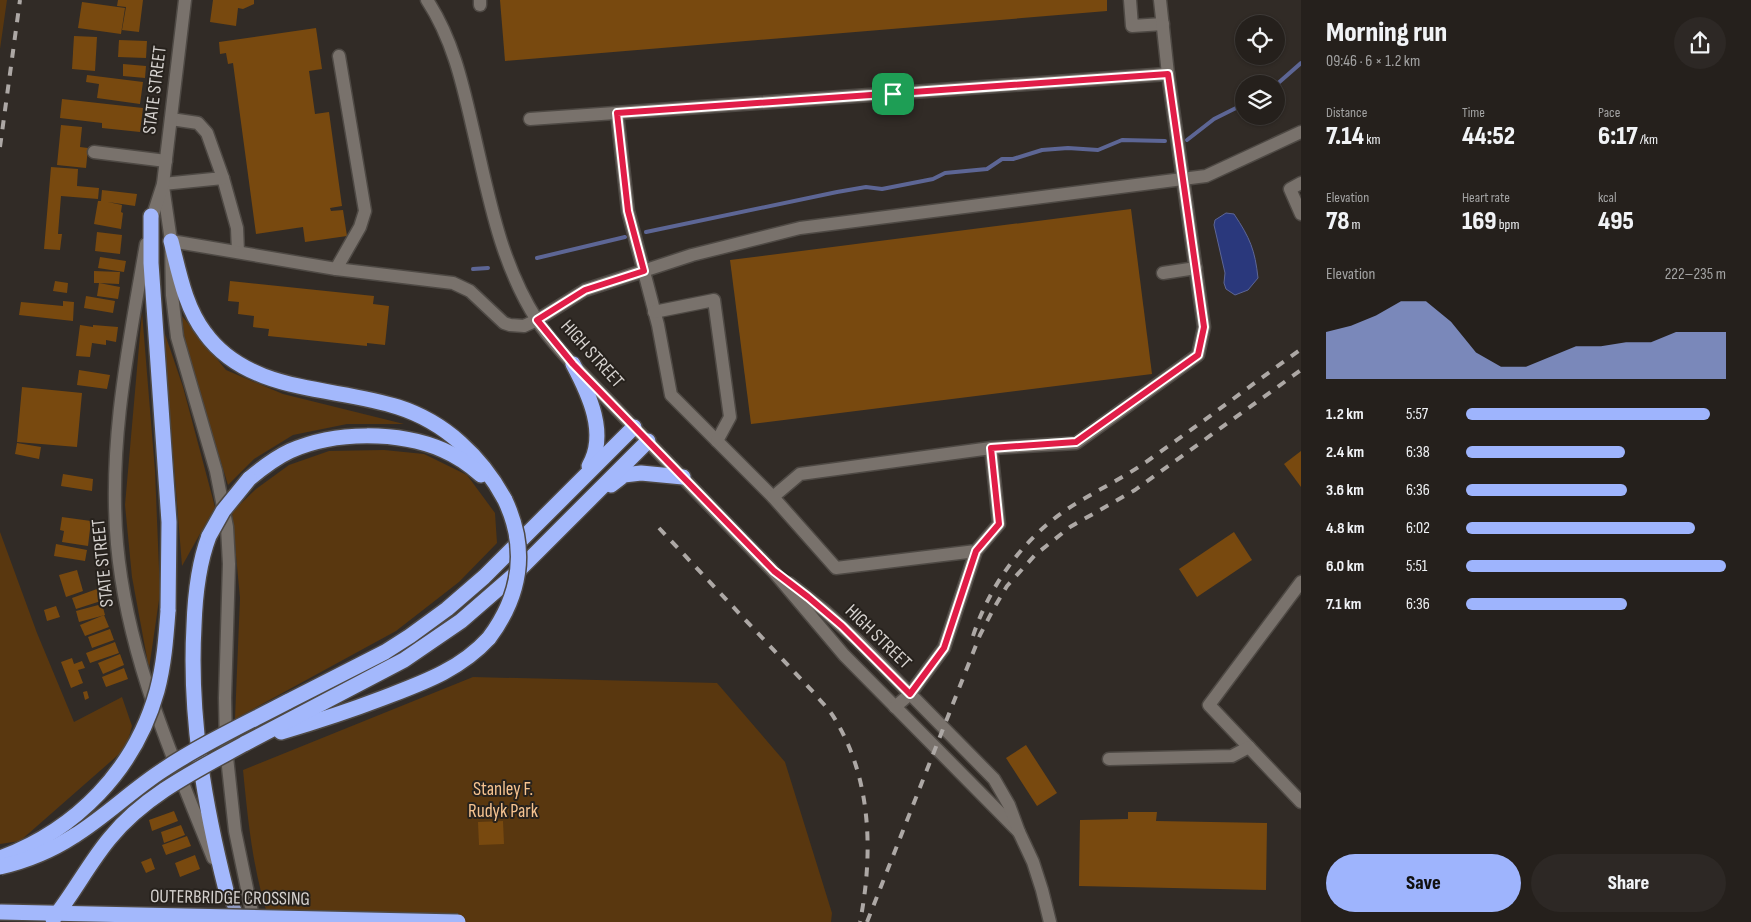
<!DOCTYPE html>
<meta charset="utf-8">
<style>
body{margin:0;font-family:"Sofia Sans Condensed",sans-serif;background:#2d2825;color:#f1f3f6;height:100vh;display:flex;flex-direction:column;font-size:19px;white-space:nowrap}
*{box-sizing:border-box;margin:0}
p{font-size:16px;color:#a3a3a3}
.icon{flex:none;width:28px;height:28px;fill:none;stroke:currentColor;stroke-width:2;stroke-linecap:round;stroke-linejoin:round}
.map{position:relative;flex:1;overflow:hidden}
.panel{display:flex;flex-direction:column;background:#25201c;width:450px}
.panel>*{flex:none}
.tools{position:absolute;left:1235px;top:15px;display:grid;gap:10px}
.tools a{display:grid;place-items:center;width:50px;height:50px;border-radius:50%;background:#25201c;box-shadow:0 1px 4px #0004,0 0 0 1px #423e3b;font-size:25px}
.pin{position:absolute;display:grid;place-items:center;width:42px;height:42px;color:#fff;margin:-21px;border-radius:10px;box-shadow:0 2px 8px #0006}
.round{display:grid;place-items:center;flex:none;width:52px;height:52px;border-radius:26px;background:#2d2825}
.overview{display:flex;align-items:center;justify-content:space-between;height:85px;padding:0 25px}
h1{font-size:28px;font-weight:800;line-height:38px}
.stats{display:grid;grid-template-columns:repeat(3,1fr);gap:8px;height:85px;padding:5px 25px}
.stats div{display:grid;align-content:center}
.stats b{font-size:25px;font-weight:800}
.stats small{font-size:14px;font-weight:400}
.stats p{font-size:14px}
.chart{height:140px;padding:10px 25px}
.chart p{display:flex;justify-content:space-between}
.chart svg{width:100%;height:90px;margin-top:5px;fill:#9eb4fd;opacity:.7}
.button{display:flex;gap:10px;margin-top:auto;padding:10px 25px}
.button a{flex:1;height:58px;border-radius:30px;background:#9eb4fd;color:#111;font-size:20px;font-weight:800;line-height:58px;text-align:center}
.button a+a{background:#2d2825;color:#f1f3f6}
ul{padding:0 25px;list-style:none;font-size:16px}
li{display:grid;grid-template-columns:80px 60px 1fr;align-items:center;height:38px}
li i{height:12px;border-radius:6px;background:#9eb4fd}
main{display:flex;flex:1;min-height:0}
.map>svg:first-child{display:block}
</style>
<main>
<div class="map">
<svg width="1301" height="922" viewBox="0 0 1301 922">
<rect width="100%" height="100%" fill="#312b26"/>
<!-- green -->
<g fill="#59370f">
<path d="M0,0H7L0,49Z"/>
<path d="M142,312L155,471L160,593L149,669L132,577L125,505Z"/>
<path d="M182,316L226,370L283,394L404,424H347L293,435L254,459L228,485L185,346Z"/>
<path d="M163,328L183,387L215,507L182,566Z"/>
<path d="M384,450L424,454L467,475L495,513L497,543L459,582L396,631L235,719L240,598L232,512L256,489L289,465L329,451Z"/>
<path d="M0,532L37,633L74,722L122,697L132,726L126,748L20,841L0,844Z"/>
<path d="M473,677L717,683L785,762L832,913L831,922H270C253,873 248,821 243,770Z"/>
</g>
<!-- water -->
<path fill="#2a387c" stroke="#5d6695" d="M1226,213L1234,214C1250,238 1255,250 1258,278L1248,290L1235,295L1226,289L1224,283L1225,273L1214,225L1215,220Z"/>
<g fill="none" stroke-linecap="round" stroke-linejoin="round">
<!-- stream -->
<g stroke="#5d6695" stroke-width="4">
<path d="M1276,85L1301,63"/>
<path d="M1187,140L1214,119L1244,104"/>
<path d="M646,232L837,192L866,187L882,189L933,179L945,173L987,169L1002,159H1013L1042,150L1068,148L1098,150L1122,140L1165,141"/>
<path d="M537,258L625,237"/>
<path d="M473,269L488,268"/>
</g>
</g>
<!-- building -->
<g fill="#78490f">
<path d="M118,0H143L139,32L122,30L126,7L117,6Z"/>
<path d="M213,0H254V4L243,9L238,8L236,26L210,22Z"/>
<path d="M500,0H1107V11L505,61Z"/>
<path d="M82,2L125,8L121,34L78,28Z"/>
<path d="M316,28L322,69L309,71L315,114L329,112L342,206L330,208L331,211L343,210L347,236L305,242L303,227L256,234L233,63L228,64L226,53L220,54L219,42Z"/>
<path d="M74,36L97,37L95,71L72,69Z"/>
<path d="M119,40L147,41L146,58L118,57Z"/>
<path d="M123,64L146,66L145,78L123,76Z"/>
<path d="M87,75L143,82L140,104L97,98L99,84L86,82Z"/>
<path d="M62,99L143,108L140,132L102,128V123L60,118Z"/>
<path d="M61,125L82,127L80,147L88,148L86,168L57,165Z"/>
<path d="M51,167L78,169L77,186L99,188L98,199L61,196L58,234H62L60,250L44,249Z"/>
<path d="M102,190L137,194L135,206L108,202L122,205L121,212L123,213L121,229L94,224L98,201H101Z"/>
<path d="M1131,209L1152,374L751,424L730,260Z"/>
<path d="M97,232L122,235L120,254L95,251Z"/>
<path d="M100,257L126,261L124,272L98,268Z"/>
<path d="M94,271L120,272L119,284L99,283L120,287L118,299L97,296L99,283H94Z"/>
<path d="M55,281L68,283L67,293L53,291Z"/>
<path d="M230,281L374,296L373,304L389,306L385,345L367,343V346L268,336L269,329L253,327L254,316L238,314L239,302L228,301Z"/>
<path d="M86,296L115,301L113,313L84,308Z"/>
<path d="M63,301L74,302L73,321L19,315L21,302L63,306Z"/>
<path d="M80,325L93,327V325L118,327L116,342L106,340V345L92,343L90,357L76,356Z"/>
<path d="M79,370L110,375L107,389L77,385Z"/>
<path d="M22,387L82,393L77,447L17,442Z"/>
<path d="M17,443L41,447L39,459L15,454Z"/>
<path d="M1301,451V487L1284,464Z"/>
<path d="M63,474L93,479L92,491L61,486Z"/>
<path d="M62,517L91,521L88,546L62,542L64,531L60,530Z"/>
<path d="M1234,532L1252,560L1197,597L1179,569Z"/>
<path d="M56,544L87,550L85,561L54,556Z"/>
<path d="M77,570L83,591L66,597L59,575Z"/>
<path d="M97,589L101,601L76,609L72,598Z"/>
<path d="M102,604L105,615L79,622L76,611Z"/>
<path d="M56,606L60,617L47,621L44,610Z"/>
<path d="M104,615L109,627L85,636L80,625Z"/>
<path d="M110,629L114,640L92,648L88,637Z"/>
<path d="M115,642L119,653L90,663L86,653Z"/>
<path d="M120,654L124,665L103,674L98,663Z"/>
<path d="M72,658L74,664L82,661L85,668L78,670L83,683L71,688L61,662Z"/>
<path d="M124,668L128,679L106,687L102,677Z"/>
<path d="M87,691L89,698L85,700L83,692Z"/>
<path d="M1026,745L1057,793L1037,806L1006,758Z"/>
<path d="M174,811L178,821L152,831L149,820Z"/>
<path d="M1128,812H1157L1156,821L1267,823L1266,890L1079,886L1080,820L1128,819Z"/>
<path d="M503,821L504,844L479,845L478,822Z"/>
<path d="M181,825L185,835L164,843L161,832Z"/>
<path d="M187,836L191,846L166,855L162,845Z"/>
<path d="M195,855L200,869L180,877L175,863Z"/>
<path d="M151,858L155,869L146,873L141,862Z"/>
</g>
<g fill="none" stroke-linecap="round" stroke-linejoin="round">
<!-- minor casing -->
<g stroke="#4e4944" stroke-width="15">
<g id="minor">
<path d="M427,0C452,38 462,81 472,125C488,192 499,261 537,320C547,336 560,350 573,364L773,571L844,655L1019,832"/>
<path d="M480,0V5"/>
<path d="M1130,0L1132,26L1163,24"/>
<path d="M617,113L628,211L658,325L671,395L773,497"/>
<path d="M530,119L1168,74"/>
<path d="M94,152L166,161"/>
<path d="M223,178L237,228L238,252"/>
<path d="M1301,183L1290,189L1301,214"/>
<path d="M163,184L223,178L207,133L198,123L171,119"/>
<path d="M163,186L171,241L172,295L177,337L216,471L227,527L229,564L225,698L226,748L235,831L254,922"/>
<path d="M150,224L163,184L185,0"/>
<path d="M171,241L336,269L453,283L470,291L504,323L510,325L524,326L537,320L585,290L692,255L800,228L1206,176L1301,132"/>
<path d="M146,244C129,343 108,443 117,544C127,655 172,756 213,858"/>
<path d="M336,269L360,227L365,211L339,56"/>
<path d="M1163,273L1196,268"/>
<path d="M654,312L714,300L730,417L717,441"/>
<path d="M991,448L1076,443L1198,355L1204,327L1168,74L1160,0"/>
<path d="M1301,582L1209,705L1301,802"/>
<path d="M789,583L826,612L858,641L994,779L1009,805L1019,832L1033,862L1042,890L1050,922"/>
<path d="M895,707L910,694L944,648L976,551L999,524L991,448L800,474L773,497L836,568L976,551"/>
<path d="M1109,759L1232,756L1249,747"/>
</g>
</g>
<!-- major casing -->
<g stroke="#4e4944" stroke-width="15">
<path id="major" d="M226,890L241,922"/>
</g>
<!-- highway casing -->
<g stroke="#4e4944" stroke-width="18">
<g id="highway">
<path d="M151,216V263L169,522L168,611"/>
<path d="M171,241C179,272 185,307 205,333C249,394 334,386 398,407C445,422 482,457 505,500"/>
<path d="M573,364C589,394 608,434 589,466"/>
<path d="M249,479C262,468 275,458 290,451C335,431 398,431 443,450C457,456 470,465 481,475"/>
<path d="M611,485L624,475L641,473L683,477"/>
<path d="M209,536C198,565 195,595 194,626C189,715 204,803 226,890"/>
<path d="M287,702L385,652L410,636L447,609L484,577L634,427"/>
<path d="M281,732C315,722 349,711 383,698C422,683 460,670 489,638"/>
<path d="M244,744L404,660L461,621L514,575L648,441"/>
</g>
</g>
<!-- minor -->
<use href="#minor" stroke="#79726c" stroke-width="12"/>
<!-- major -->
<use href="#major" stroke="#929cc2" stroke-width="12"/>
<!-- highway -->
<use href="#highway" stroke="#a3b8fc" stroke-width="15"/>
<!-- rail -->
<g stroke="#ada8a5" stroke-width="4" stroke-dasharray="9 9" stroke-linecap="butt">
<path d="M0,147L20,0"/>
<path d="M659,528L815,694C822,703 831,711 836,721C872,781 873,856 860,922"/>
<path d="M973,636C989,587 1021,542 1063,512C1092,492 1125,478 1153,457C1203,422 1251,385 1300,350"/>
<path d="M867,922L980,635L994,608L1007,586L1035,555L1070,527L1135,490L1301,370"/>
</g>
<!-- highway-bridge casing -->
<g stroke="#4e4944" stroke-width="18" stroke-linecap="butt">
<g id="highway-bridge">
<path d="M209,536L223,511L249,479"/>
<path d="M489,638C521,595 528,549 505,500"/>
<path d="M0,858C76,830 135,770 157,691C164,665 166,638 168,611"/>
<path d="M0,867C26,861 51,851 74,836C105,817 132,790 163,770C202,744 245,724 287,702"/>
<path d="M0,912L458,922"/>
<path d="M53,919C74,893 89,863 110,838C145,795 197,770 244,744"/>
</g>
</g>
<!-- highway-bridge -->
<use href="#highway-bridge" stroke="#a3b8fc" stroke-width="15"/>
</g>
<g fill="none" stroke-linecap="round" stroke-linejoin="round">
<!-- route casing -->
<g stroke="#fff" stroke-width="10">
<path id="route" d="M1168,74L1204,327L1198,355L1076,442L991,448L999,524L976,551L944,648L910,694L842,626L808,597L774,571L573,364L537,320L585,290L644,271L628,211L617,113Z"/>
</g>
<!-- route -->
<use href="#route" stroke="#e11d48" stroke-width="6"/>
</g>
<g text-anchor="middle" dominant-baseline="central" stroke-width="4" stroke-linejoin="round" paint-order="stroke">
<!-- street labels -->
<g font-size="19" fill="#d5d1ce" stroke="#27221d">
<text transform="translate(155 90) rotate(-83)">STATE STREET</text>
<text transform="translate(592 354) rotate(48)">HIGH STREET</text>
<text transform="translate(103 563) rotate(-96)">STATE STREET</text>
<text transform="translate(878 637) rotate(44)">HIGH STREET</text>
<text transform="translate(230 898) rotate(1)">OUTERBRIDGE CROSSING</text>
</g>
<!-- park labels -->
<g font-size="19" fill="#f6c390" stroke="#27221d">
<text x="503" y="789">Stanley F.<tspan x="503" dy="22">Rudyk Park</tspan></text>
</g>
</g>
</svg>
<div class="tools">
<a><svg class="icon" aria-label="locate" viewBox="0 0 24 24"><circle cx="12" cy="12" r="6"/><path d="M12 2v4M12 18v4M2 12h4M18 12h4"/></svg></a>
<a><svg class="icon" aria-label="layers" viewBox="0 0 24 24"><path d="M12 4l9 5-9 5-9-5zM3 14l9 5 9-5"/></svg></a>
</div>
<div class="pin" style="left:893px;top:94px;background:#1e9e55"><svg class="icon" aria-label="arrive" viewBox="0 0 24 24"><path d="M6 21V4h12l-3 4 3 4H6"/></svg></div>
</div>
<section class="panel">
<div class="overview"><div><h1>Morning run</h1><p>09:46 · 6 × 1.2 km</p></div><a class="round"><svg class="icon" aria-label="share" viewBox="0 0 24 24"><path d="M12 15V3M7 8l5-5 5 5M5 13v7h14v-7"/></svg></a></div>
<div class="stats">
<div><p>Distance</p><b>7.14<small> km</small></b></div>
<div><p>Time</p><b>44:52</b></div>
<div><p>Pace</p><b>6:17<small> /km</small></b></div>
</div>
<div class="stats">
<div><p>Elevation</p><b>78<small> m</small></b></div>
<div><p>Heart rate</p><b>169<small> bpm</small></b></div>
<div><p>kcal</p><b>495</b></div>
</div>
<div class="chart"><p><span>Elevation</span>222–235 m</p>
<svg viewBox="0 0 160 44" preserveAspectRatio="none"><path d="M0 44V21L10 18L20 13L30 6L40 6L50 16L60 31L70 38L80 38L90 33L100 28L110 28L120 26L130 26L140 21L150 21L160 21V44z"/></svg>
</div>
<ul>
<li><b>1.2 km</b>5:57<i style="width:94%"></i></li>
<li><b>2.4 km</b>6:38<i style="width:61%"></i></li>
<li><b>3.6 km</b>6:36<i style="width:62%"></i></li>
<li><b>4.8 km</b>6:02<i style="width:88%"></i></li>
<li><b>6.0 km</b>5:51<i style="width:100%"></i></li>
<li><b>7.1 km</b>6:36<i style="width:62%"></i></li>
</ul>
<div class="button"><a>Save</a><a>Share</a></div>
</section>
</main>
